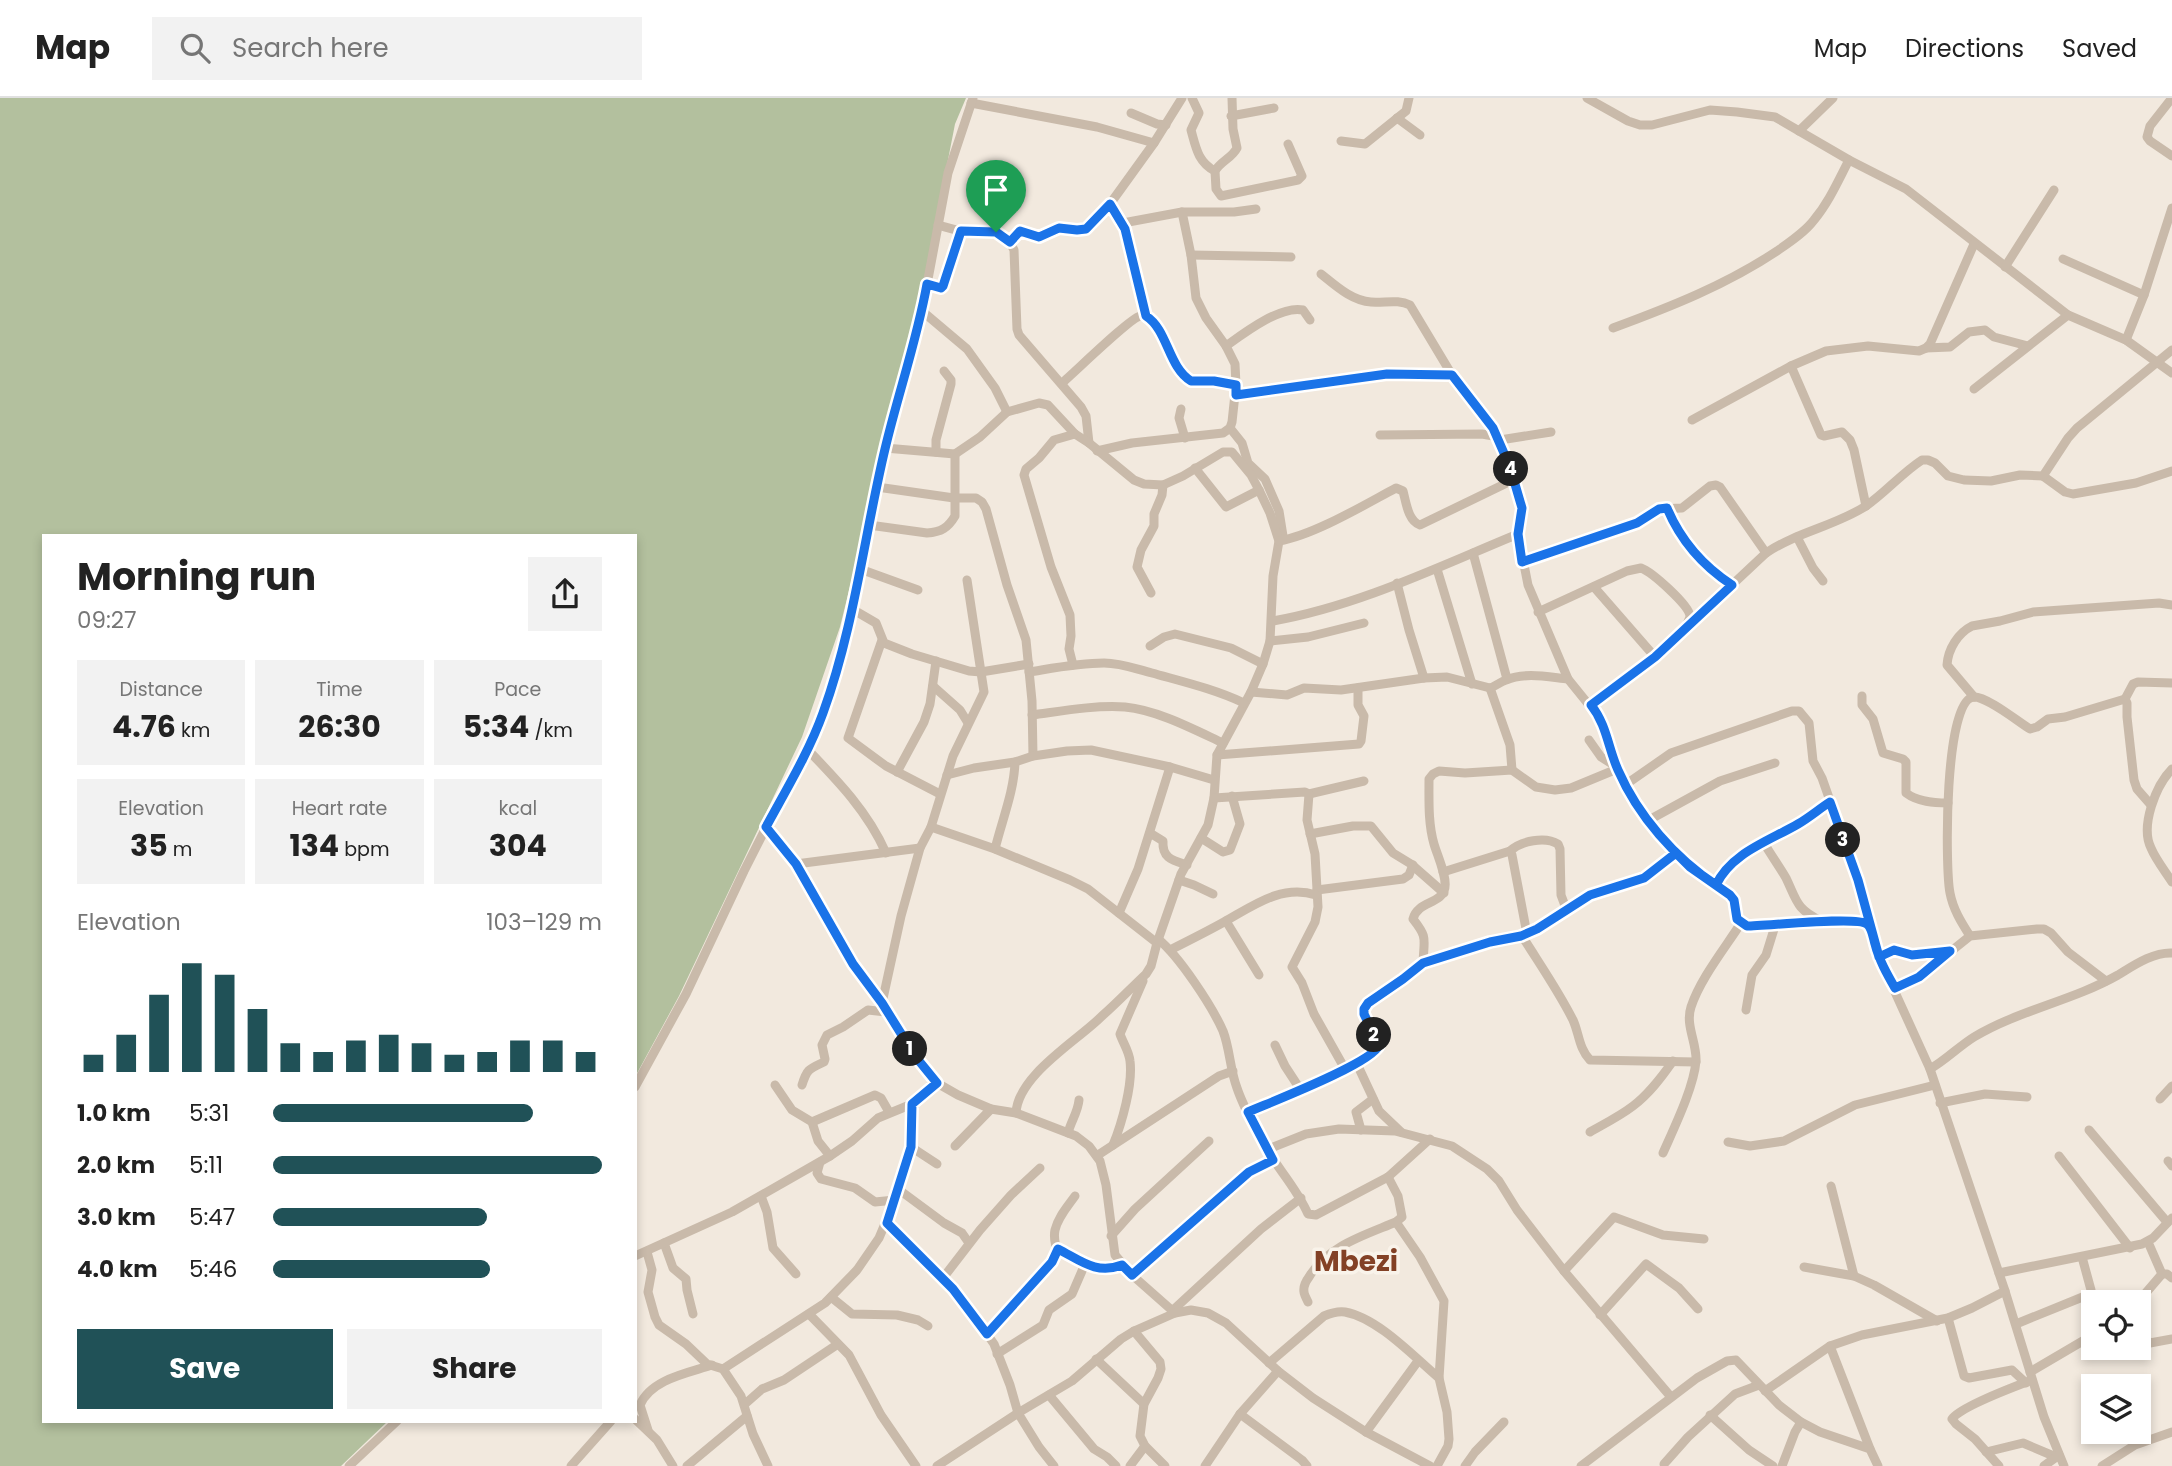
<!DOCTYPE html>
<meta charset="utf-8">
<style>
body{margin:0;font-family:Poppins,sans-serif;background:#f2f2f2;color:#222;height:100vh;display:flex;flex-direction:column;font-size:26px;white-space:nowrap}
*{box-sizing:border-box;margin:0}
p{font-size:23px;color:#767676}
.icon{flex:none;width:38px;height:38px;fill:none;stroke:currentColor;stroke-width:2;stroke-linecap:round;stroke-linejoin:round}
.map{position:relative;flex:1;overflow:hidden}
.drawer{position:absolute;left:42px;top:436px;width:595px;height:889px;display:flex;flex-direction:column;background:#fff;border-radius:0px;box-shadow:0 4px 10px #0003}
.drawer>*{flex:none}
.fabs{position:absolute;left:2081px;top:1192px;display:grid;gap:14px}
.fabs a{display:grid;place-items:center;width:70px;height:70px;border-radius:0px;background:#fff;box-shadow:0 4px 10px #0003;font-size:35px}
.pin{position:absolute;display:grid;place-items:center;width:60px;height:60px;color:#fff;margin:-72px -30px;border-radius:50% 50% 50% 0;rotate:-45deg;box-shadow:0 0 7px #0007}
.pin .icon{rotate:45deg}
.km{position:absolute;width:35px;height:35px;margin:-18px;border-radius:50%;background:#222;color:#fff;font-size:19px;line-height:35px;text-align:center}
.round{display:grid;place-items:center;flex:none;width:74px;height:74px;border-radius:0px;background:#f2f2f2}
.head{display:flex;align-items:center;justify-content:space-between;height:119px;padding:0 35px}
h1{font-size:38px;font-weight:700;line-height:52px}
.figures{display:grid;grid-template-columns:repeat(3,1fr);gap:10px;height:119px;padding:7px 35px}
.figures div{display:grid;align-content:center;border-radius:0px;background:#f2f2f2;text-align:center}
.figures b{font-size:30px;font-weight:700}
.figures small{font-size:19px;font-weight:400}
.figures p{font-size:19px}
.chart{height:196px;padding:14px 35px}
.chart p{display:flex;justify-content:space-between}
.chart svg{width:100%;height:126px;margin-top:7px;stroke:#205157;stroke-width:6}
.cta{display:flex;gap:14px;margin-top:auto;padding:14px 35px}
.cta a{flex:1;height:80px;border-radius:0px;background:#205157;color:#fff;font-size:28px;font-weight:700;line-height:80px;text-align:center}
.cta a+a{background:#f2f2f2;color:#222}
ul{padding:0 35px;list-style:none;font-size:23px}
li{display:grid;grid-template-columns:112px 84px 1fr;align-items:center;height:52px}
li i{height:18px;border-radius:9px;background:#205157}
header{display:flex;align-items:center;gap:42px;box-sizing:border-box;height:98px;padding:0 35px;background:#fff;border-bottom:2px solid #e0e0e0}
header strong{font-size:33px}
nav{display:flex;gap:38px;margin-inline-start:auto;font-size:24px}
.search{width:490px;height:63px;background:#f2f2f2;display:flex;align-items:center;gap:18px;box-sizing:border-box;padding:0 24px;border-radius:0px;color:#767676;font-size:26px}
.map>svg:first-child{display:block}
</style>
<header>
<strong>Map</strong>
<div class="search"><svg class="icon" aria-label="search" viewBox="0 0 24 24"><circle cx="10" cy="10" r="6"/><path d="M15 15l6 6"/></svg>Search here</div>
<nav><a>Map</a><a>Directions</a><a>Saved</a></nav>
</header>
<div class="map">
<svg width="2172" height="1368" viewBox="0 0 2172 1368">
<rect width="100%" height="100%" fill="#f2e9de"/>
<!-- green -->
<path fill="#b3c09e" d="M0,0H966L955,26L920,205L840,529L802,639L679,898L635,979V438H44V1323H388L341,1368H0Z"/>
<g fill="none" stroke-linecap="round" stroke-linejoin="round">
<!-- minor -->
<g stroke="#c9baaa" stroke-width="9">
<path d="M1192,0L1199,15L1191,32C1196,50 1198,64 1215,73"/>
<path d="M1232,0L1233,31L1237,50C1232,60 1221,63 1215,73L1216,91L1221,98L1298,82L1302,78L1288,46"/>
<path d="M1587,0L1628,23L1640,27H1652L1710,12L1737,14L1775,19L1849,62L1906,91L2068,217L2126,242L2172,275"/>
<path d="M2172,0L2150,28L2147,39L2150,43L2172,58"/>
<path d="M971,5L1097,29L1154,45"/>
<path d="M1131,15L1157,26L1166,27"/>
<path d="M1231,18L1274,10"/>
<path d="M1397,20L1420,37"/>
<path d="M1799,33L1833,0"/>
<path d="M1341,43L1365,46L1406,13L1409,0"/>
<path d="M1123,125L1182,114H1234L1256,111"/>
<path d="M938,127C949,130 960,134 971,134C993,134 1003,130 1014,152L1017,231L1019,237L1081,309L1086,318L1089,345"/>
<path d="M1010,144L1020,133L1039,139L1059,130L1082,133L1092,128L1110,106"/>
<path d="M1191,157L1291,159"/>
<path d="M2063,161L2144,197"/>
<path d="M2005,169L2054,92"/>
<path d="M1321,176C1336,188 1352,203 1371,204C1385,205 1398,201 1410,207L1452,277L1499,339L1510,369L1522,410L1518,436L1528,487L1568,581L1602,623L1617,671L1634,702L1662,741L1690,769L1730,798L1734,802L1737,821L1747,828L1858,823L1866,825L1871,831L1879,859L1930,971L2005,1193L2044,1319L2064,1368"/>
<path d="M927,186L941,190L943,188L962,133"/>
<path d="M922,213L967,251L995,290L1007,314"/>
<path d="M1146,218L1125,131L1110,106L1154,45L1182,0"/>
<path d="M1613,230C1670,209 1726,187 1777,153C1790,144 1805,134 1814,122C1829,104 1838,83 1849,62"/>
<path d="M2126,242L2144,197L2172,110"/>
<path d="M1226,248C1244,235 1281,207 1303,212L1310,222"/>
<path d="M1926,250L1950,249L1969,234L1985,232L1994,239L2028,248"/>
<path d="M1791,268L1821,337L1824,338L1842,334L1850,342L1854,352L1866,408"/>
<path d="M1062,285C1075,274 1129,221 1140,218C1147,216 1150,220 1154,224L1186,280L1191,283H1215L1236,287"/>
<path d="M1974,291L2068,217"/>
<path d="M1236,297L1387,276L1452,277"/>
<path d="M1181,311L1179,320L1185,340"/>
<path d="M1692,322L1791,268L1826,253L1868,248L1919,253L1926,250L1930,246L1974,146"/>
<path d="M1230,330L1242,345L1248,365L1265,381L1279,413L1283,438"/>
<path d="M1380,337L1482,336L1499,339"/>
<path d="M1500,342L1551,334"/>
<path d="M885,350L955,356L980,339L1007,314L1039,305L1048,307L1075,336L1089,345L1134,382L1144,386L1163,387L1183,378L1223,354H1232L1251,377L1259,392L1270,415L1279,443L1273,478L1270,543L1263,566L1251,594L1217,657L1214,700L1208,727L1181,776L1157,845L1151,868L1146,876C1131,890 1117,905 1102,918C1077,943 1018,977 1016,1015"/>
<path d="M1097,353L1132,345L1223,335L1230,330L1232,324L1236,287L1235,266L1226,248L1206,220L1196,200L1191,157L1182,114"/>
<path d="M936,354V342L951,286V282L944,273"/>
<path d="M1195,370L1226,409L1259,392"/>
<path d="M2043,378L2065,394L2073,396L2136,385L2172,373"/>
<path d="M877,389L954,400H976L982,404L986,411L1007,487L1026,542L1032,603L1033,658"/>
<path d="M1666,410C1680,441 1703,468 1732,487"/>
<path d="M869,427L927,435C941,434 948,430 955,418V356"/>
<path d="M1797,439L1813,470L1823,483"/>
<path d="M1279,443C1314,437 1364,407 1396,390L1403,393C1406,404 1408,423 1420,427L1513,382"/>
<path d="M1473,455L1507,581"/>
<path d="M1522,464L1637,425L1659,411L1682,410L1710,388L1716,387L1720,389L1766,455"/>
<path d="M860,471L918,492"/>
<path d="M1437,471L1472,586"/>
<path d="M967,482L984,594L953,658L931,729L920,750L901,818L882,905L915,958L937,985L958,997L991,1011L1016,1015L1076,1038L1089,1048L1100,1063L1106,1087L1115,1157L1132,1177L1175,1215"/>
<path d="M1397,485L1409,532L1424,580"/>
<path d="M1594,489L1655,559"/>
<path d="M1151,495L1137,469L1141,452L1154,428V416L1162,397L1163,387"/>
<path d="M852,511L876,525L884,545L912,556L969,573L981,574L1029,566"/>
<path d="M1538,514L1627,473L1641,470C1652,474 1689,507 1690,518C1690,520 1686,528 1686,529"/>
<path d="M1273,523C1358,508 1438,469 1518,436"/>
<path d="M882,542L848,640L886,668L940,696"/>
<path d="M1270,543L1308,539L1364,525"/>
<path d="M1150,548L1164,539L1175,536L1231,550L1263,566"/>
<path d="M1073,567L1069,551L1071,538L1070,517L1051,469L1024,377L1026,371L1039,360L1054,342L1075,336"/>
<path d="M1029,574C1054,570 1079,565 1104,565C1121,565 1136,571 1152,575C1184,584 1214,591 1244,605"/>
<path d="M933,588L960,612L968,625"/>
<path d="M1490,590L1510,647L1512,672"/>
<path d="M1251,594L1287,597L1304,590L1341,592L1424,580L1447,579L1490,590C1496,588 1500,584 1506,582C1525,574 1548,579 1568,581"/>
<path d="M1862,598V607L1873,621L1883,655L1903,661L1906,664V695C1918,704 1934,705 1948,705"/>
<path d="M1974,599L1947,567C1948,551 1958,535 1972,528L2000,523L2033,514L2159,505L2172,507"/>
<path d="M2125,601L2133,586L2138,584L2172,585"/>
<path d="M1591,607L1655,559L1766,455C1797,434 1835,428 1866,408C1886,394 1902,375 1922,362H1928L1935,365L1948,378L1964,382L1991,383L2020,377L2043,378L2068,340L2077,330L2172,252"/>
<path d="M1032,617C1062,613 1094,607 1125,609C1157,612 1193,631 1223,645"/>
<path d="M1589,642L1601,659L1617,669"/>
<path d="M807,651C838,683 868,714 886,755"/>
<path d="M1217,657L1359,646L1361,643L1364,618L1358,607V590"/>
<path d="M2172,671C2156,687 2140,728 2151,750C2156,762 2165,773 2172,784"/>
<path d="M897,674L924,624L930,606L936,563"/>
<path d="M947,677L974,670L1015,664L1033,658L1067,653L1091,652L1170,669L1214,682"/>
<path d="M1625,687L1671,655L1792,613H1799L1809,625L1813,663L1822,680L1858,782L1871,830"/>
<path d="M1309,696L1364,683"/>
<path d="M1214,700L1305,694L1309,696L1307,722L1315,756L1318,809L1315,824L1292,869L1302,885L1314,916L1345,971"/>
<path d="M1649,722L1720,683L1775,665"/>
<path d="M766,729C813,783 837,850 882,905"/>
<path d="M931,729L995,751L1070,782L1088,791L1157,845"/>
<path d="M1150,735L1163,743C1162,760 1172,762 1187,767"/>
<path d="M1310,736L1353,728H1371L1393,755L1411,766L1444,795"/>
<path d="M1201,740L1223,754L1230,752L1240,726L1232,698"/>
<path d="M1764,745C1771,757 1779,768 1786,780C1797,803 1796,811 1821,823"/>
<path d="M995,751C1002,722 1014,694 1015,664"/>
<path d="M1510,753C1521,743 1545,738 1558,746L1560,751L1561,797L1567,813"/>
<path d="M796,766L920,750"/>
<path d="M1443,774L1510,753L1512,757L1527,836"/>
<path d="M1179,782L1194,787L1213,796"/>
<path d="M1716,787C1731,755 1769,744 1798,726C1810,719 1819,711 1830,704"/>
<path d="M1317,792L1403,781L1409,777L1413,767"/>
<path d="M1119,815L1138,771L1170,669"/>
<path d="M1226,823L1259,877"/>
<path d="M1521,838L1537,831L1590,797L1644,780L1676,755"/>
<path d="M1970,838C1961,824 1953,811 1950,795C1945,770 1944,600 1974,599C1988,599 2017,623 2030,631L2037,629L2048,621L2065,619L2125,601L2127,605V619L2134,682L2137,691L2151,707"/>
<path d="M1158,841C1179,858 1212,908 1223,933C1230,951 1230,972 1237,990C1242,1005 1250,1020 1257,1034C1271,1064 1295,1086 1308,1116L1316,1117L1388,1079L1430,1041"/>
<path d="M1170,852C1188,843 1206,834 1224,824C1253,808 1281,786 1316,797"/>
<path d="M1879,859L1894,852L1912,857L1948,854"/>
<path d="M1423,865C1424,840 1428,840 1413,821C1417,804 1439,806 1444,793C1449,782 1437,757 1434,746C1428,725 1429,703 1429,681L1433,676L1439,673L1465,675L1512,672L1536,689L1555,692L1571,690L1617,671"/>
<path d="M1895,890L1919,879L1970,838L2037,831H2044L2051,835L2068,854L2106,883"/>
<path d="M1746,912L1752,877L1766,857L1775,828"/>
<path d="M1275,947L1285,968L1300,991"/>
<path d="M1357,966L1379,1013L1401,1034"/>
<path d="M1930,971C1946,962 1958,949 1974,939C2019,912 2072,903 2118,877C2133,868 2153,854 2172,855"/>
<path d="M775,987L792,1012L812,1024L818,1043L830,1058"/>
<path d="M802,987C807,971 809,971 824,964L825,961L822,947L827,937L843,929L868,912L886,914"/>
<path d="M635,989L686,896L744,773L823,617L836,574L852,511L885,350L922,213L948,75L973,0"/>
<path d="M2160,1001L2172,988"/>
<path d="M1940,1005L1985,996L2027,999"/>
<path d="M1248,1014C1271,1004 1373,965 1379,947L1364,916V911L1369,905L1423,865L1431,860L1517,838L1524,841C1541,868 1559,894 1573,922C1579,935 1579,951 1590,962L1696,964"/>
<path d="M812,1024L875,997L881,1000L889,1014"/>
<path d="M1361,1032L1356,1014L1373,1001"/>
<path d="M2089,1032L2167,1124"/>
<path d="M1590,1034C1604,1026 1620,1018 1633,1008C1649,996 1661,980 1673,963"/>
<path d="M1068,1035C1071,1023 1078,1014 1079,1002"/>
<path d="M1728,1044L1750,1048L1784,1043L1855,1007L1935,987"/>
<path d="M1113,1047C1122,1025 1133,986 1130,963C1129,953 1123,945 1120,936L1143,883"/>
<path d="M955,1048L991,1011"/>
<path d="M911,1049L937,1066"/>
<path d="M1266,1052L1306,1036L1339,1031L1395,1033L1452,1048L1487,1071L1499,1083L1517,1112L1564,1173L1671,1299"/>
<path d="M1663,1055C1674,1030 1694,989 1696,963C1697,945 1685,927 1691,909C1700,881 1725,850 1741,825"/>
<path d="M1098,1057L1219,978L1233,973"/>
<path d="M2059,1058L2130,1150"/>
<path d="M2168,1063L2172,1068"/>
<path d="M820,1064L817,1075L821,1081L855,1090L875,1104L895,1102"/>
<path d="M1831,1088L1854,1178"/>
<path d="M898,1091L944,1125L962,1135L969,1145"/>
<path d="M761,1098L767,1114L773,1150L796,1176"/>
<path d="M1396,1124L1420,1159L1444,1203L1439,1280L1447,1314L1449,1341L1448,1348L1437,1368"/>
<path d="M887,1125L953,1190L987,1236L994,1246L1010,1287L1018,1315L1039,1349L1054,1368"/>
<path d="M1111,1138L1135,1111L1209,1043"/>
<path d="M2148,1144L2162,1176"/>
<path d="M664,1145L673,1170L686,1181L687,1192L693,1216"/>
<path d="M1058,1151C1080,1163 1096,1177 1122,1167"/>
<path d="M647,1154L652,1172L648,1194L655,1219L659,1227L686,1246L707,1266L723,1271L741,1298L753,1336L768,1368"/>
<path d="M635,1158L732,1114L830,1058L852,1043L878,1020L912,1006L937,985"/>
<path d="M1804,1169L1854,1178L1874,1187L1937,1223"/>
<path d="M1564,1173L1614,1119L1663,1137L1704,1141"/>
<path d="M1999,1175L2142,1146L2153,1140L2172,1120"/>
<path d="M1132,1177L1242,1080L1273,1062"/>
<path d="M943,1180L980,1132L1011,1097L1040,1070"/>
<path d="M831,1199L852,1216L897,1217L918,1222L928,1228"/>
<path d="M1308,1204C1307,1202 1304,1196 1304,1194C1303,1188 1306,1183 1309,1179C1327,1148 1365,1137 1396,1124L1402,1119L1398,1098L1388,1079"/>
<path d="M2138,1204L2162,1176H2167L2172,1180"/>
<path d="M1172,1213L1261,1131L1301,1100"/>
<path d="M809,1216L849,1257L881,1317L916,1368"/>
<path d="M1600,1217L1646,1166L1679,1190L1698,1211"/>
<path d="M1948,1220L1964,1278L1969,1280L2012,1272L2026,1285"/>
<path d="M2016,1226L2090,1196L2091,1192L2082,1159"/>
<path d="M1134,1233L1160,1264L1161,1271L1158,1280L1144,1306L1140,1338L1145,1348L1165,1368"/>
<path d="M2138,1233L2150,1245L2172,1241"/>
<path d="M987,1236L1052,1164C1061,1149 1052,1146 1055,1132C1058,1119 1068,1108 1075,1098"/>
<path d="M1830,1248L1870,1351"/>
<path d="M997,1256L1043,1227L1049,1212L1072,1196L1085,1166"/>
<path d="M1096,1261L1144,1306"/>
<path d="M1269,1265L1324,1218C1331,1215 1337,1213 1345,1214C1378,1220 1414,1259 1439,1280"/>
<path d="M723,1271L825,1205L857,1172L879,1140L895,1102L911,1049L912,1006"/>
<path d="M2030,1274L2093,1237"/>
<path d="M1765,1293L1830,1248L1862,1237L1948,1220L1972,1210L2005,1193"/>
<path d="M1049,1297L1094,1351L1107,1359L1116,1368"/>
<path d="M745,1306L762,1291L784,1282L838,1246"/>
<path d="M1240,1316L1302,1362L1307,1368"/>
<path d="M1710,1317L1749,1352L1773,1368"/>
<path d="M635,1321L657,1342L673,1368"/>
<path d="M648,1332L640,1307C651,1281 688,1275 712,1267"/>
<path d="M1366,1334L1418,1263"/>
<path d="M1986,1354L2023,1345L2056,1359"/>
<path d="M1664,1366L1688,1339L1735,1296L1759,1287"/>
<path d="M349,1368L397,1323"/>
<path d="M571,1368L611,1323"/>
<path d="M687,1368L747,1318"/>
<path d="M937,1368L1018,1315L1072,1283L1121,1241L1134,1233L1175,1215L1191,1212L1208,1215L1226,1225L1278,1273L1313,1300L1366,1334L1430,1368"/>
<path d="M1130,1368L1145,1348"/>
<path d="M1205,1368L1240,1316L1278,1273"/>
<path d="M1465,1368L1475,1354L1504,1324"/>
<path d="M1581,1368L1697,1280L1727,1263L1736,1262L1779,1307L1801,1324L1820,1334L1870,1351L1878,1368"/>
<path d="M1782,1368L1795,1334L1801,1324"/>
<path d="M1999,1368L1975,1341L1956,1326L1952,1321C1960,1309 2016,1288 2032,1282"/>
<path d="M2044,1368L2059,1357"/>
<path d="M2102,1368L2135,1347L2172,1334"/>
</g>
</g>
<g fill="none" stroke-linecap="round" stroke-linejoin="round">
<!-- route casing -->
<g stroke="#fff" stroke-width="14">
<path id="route" d="M996,134L961,133L943,188L941,190L927,186C917,242 898,296 885,351C864,439 854,530 823,615C809,654 786,692 766,729L796,766L853,866L882,905L915,958L937,985L912,1006L911,1049L887,1125L953,1191L987,1236L1052,1164L1058,1151C1080,1162 1096,1177 1122,1167L1132,1177L1249,1074L1273,1062L1248,1014C1271,1004 1373,965 1379,947L1364,916V911L1368,905L1403,881L1423,865L1490,844L1521,838L1537,831L1590,797L1644,780L1676,755L1690,769L1730,797L1734,802L1737,821L1747,828C1766,828 1856,818 1867,826C1872,830 1873,839 1875,846C1879,862 1887,876 1895,890L1919,879L1950,853L1912,857L1894,852L1879,859L1858,782L1830,704C1819,711 1810,719 1798,726C1769,743 1731,755 1716,787C1675,760 1638,718 1618,672C1608,650 1607,627 1591,607L1655,559L1732,487C1703,468 1680,441 1667,410L1659,411L1637,425L1522,464L1518,436L1522,410L1510,369L1493,330L1452,277L1387,276L1236,297V287L1214,283H1191C1168,269 1168,232 1146,218L1125,131L1110,106L1086,131L1077,132L1059,130L1039,139L1020,133L1010,144L996,134"/>
</g>
<!-- route -->
<use href="#route" stroke="#1a73e8" stroke-width="9"/>
</g>
<g text-anchor="middle" dominant-baseline="central" stroke-width="7" stroke-linejoin="round" paint-order="stroke">
<!-- district labels -->
<g font-size="28" font-weight="bold" fill="#834126" stroke="#f9f3ea">
<text x="1356" y="1163">Mbezi</text>
</g>
</g>
</svg>
<div class="fabs">
<a><svg class="icon" aria-label="locate" viewBox="0 0 24 24"><circle cx="12" cy="12" r="6"/><path d="M12 2v4M12 18v4M2 12h4M18 12h4"/></svg></a>
<a><svg class="icon" aria-label="layers" viewBox="0 0 24 24"><path d="M12 4l9 5-9 5-9-5zM3 14l9 5 9-5"/></svg></a>
</div>
<div class="pin" style="left:996px;top:134px;background:#1e9e55"><svg class="icon" aria-label="arrive" viewBox="0 0 24 24"><path d="M6 21V4h12l-3 4 3 4H6"/></svg></div>
<b class="km" style="left:910px;top:951px">1</b>
<b class="km" style="left:1374px;top:937px">2</b>
<b class="km" style="left:1843px;top:742px">3</b>
<b class="km" style="left:1511px;top:371px">4</b>
<section class="drawer">
<div class="head"><div><h1>Morning run</h1><p>09:27</p></div><a class="round"><svg class="icon" aria-label="share" viewBox="0 0 24 24"><path d="M12 15V3M7 8l5-5 5 5M5 13v7h14v-7"/></svg></a></div>
<div class="figures">
<div><p>Distance</p><b>4.76<small> km</small></b></div>
<div><p>Time</p><b>26:30</b></div>
<div><p>Pace</p><b>5:34<small> /km</small></b></div>
</div>
<div class="figures">
<div><p>Elevation</p><b>35<small> m</small></b></div>
<div><p>Heart rate</p><b>134<small> bpm</small></b></div>
<div><p>kcal</p><b>304</b></div>
</div>
<div class="chart"><p><span>Elevation</span>103–129 m</p>
<svg viewBox="0 0 160 44" preserveAspectRatio="none"><path d="M5 44V38M15 44V31M25 44V17M35 44V6M45 44V10M55 44V22M65 44V34M75 44V37M85 44V33M95 44V31M105 44V34M115 44V38M125 44V37M135 44V33M145 44V33M155 44V37"/></svg>
</div>
<ul>
<li><b>1.0 km</b>5:31<i style="width:79%"></i></li>
<li><b>2.0 km</b>5:11<i style="width:100%"></i></li>
<li><b>3.0 km</b>5:47<i style="width:65%"></i></li>
<li><b>4.0 km</b>5:46<i style="width:66%"></i></li>
</ul>
<div class="cta"><a>Save</a><a>Share</a></div>
</section>
</div>
